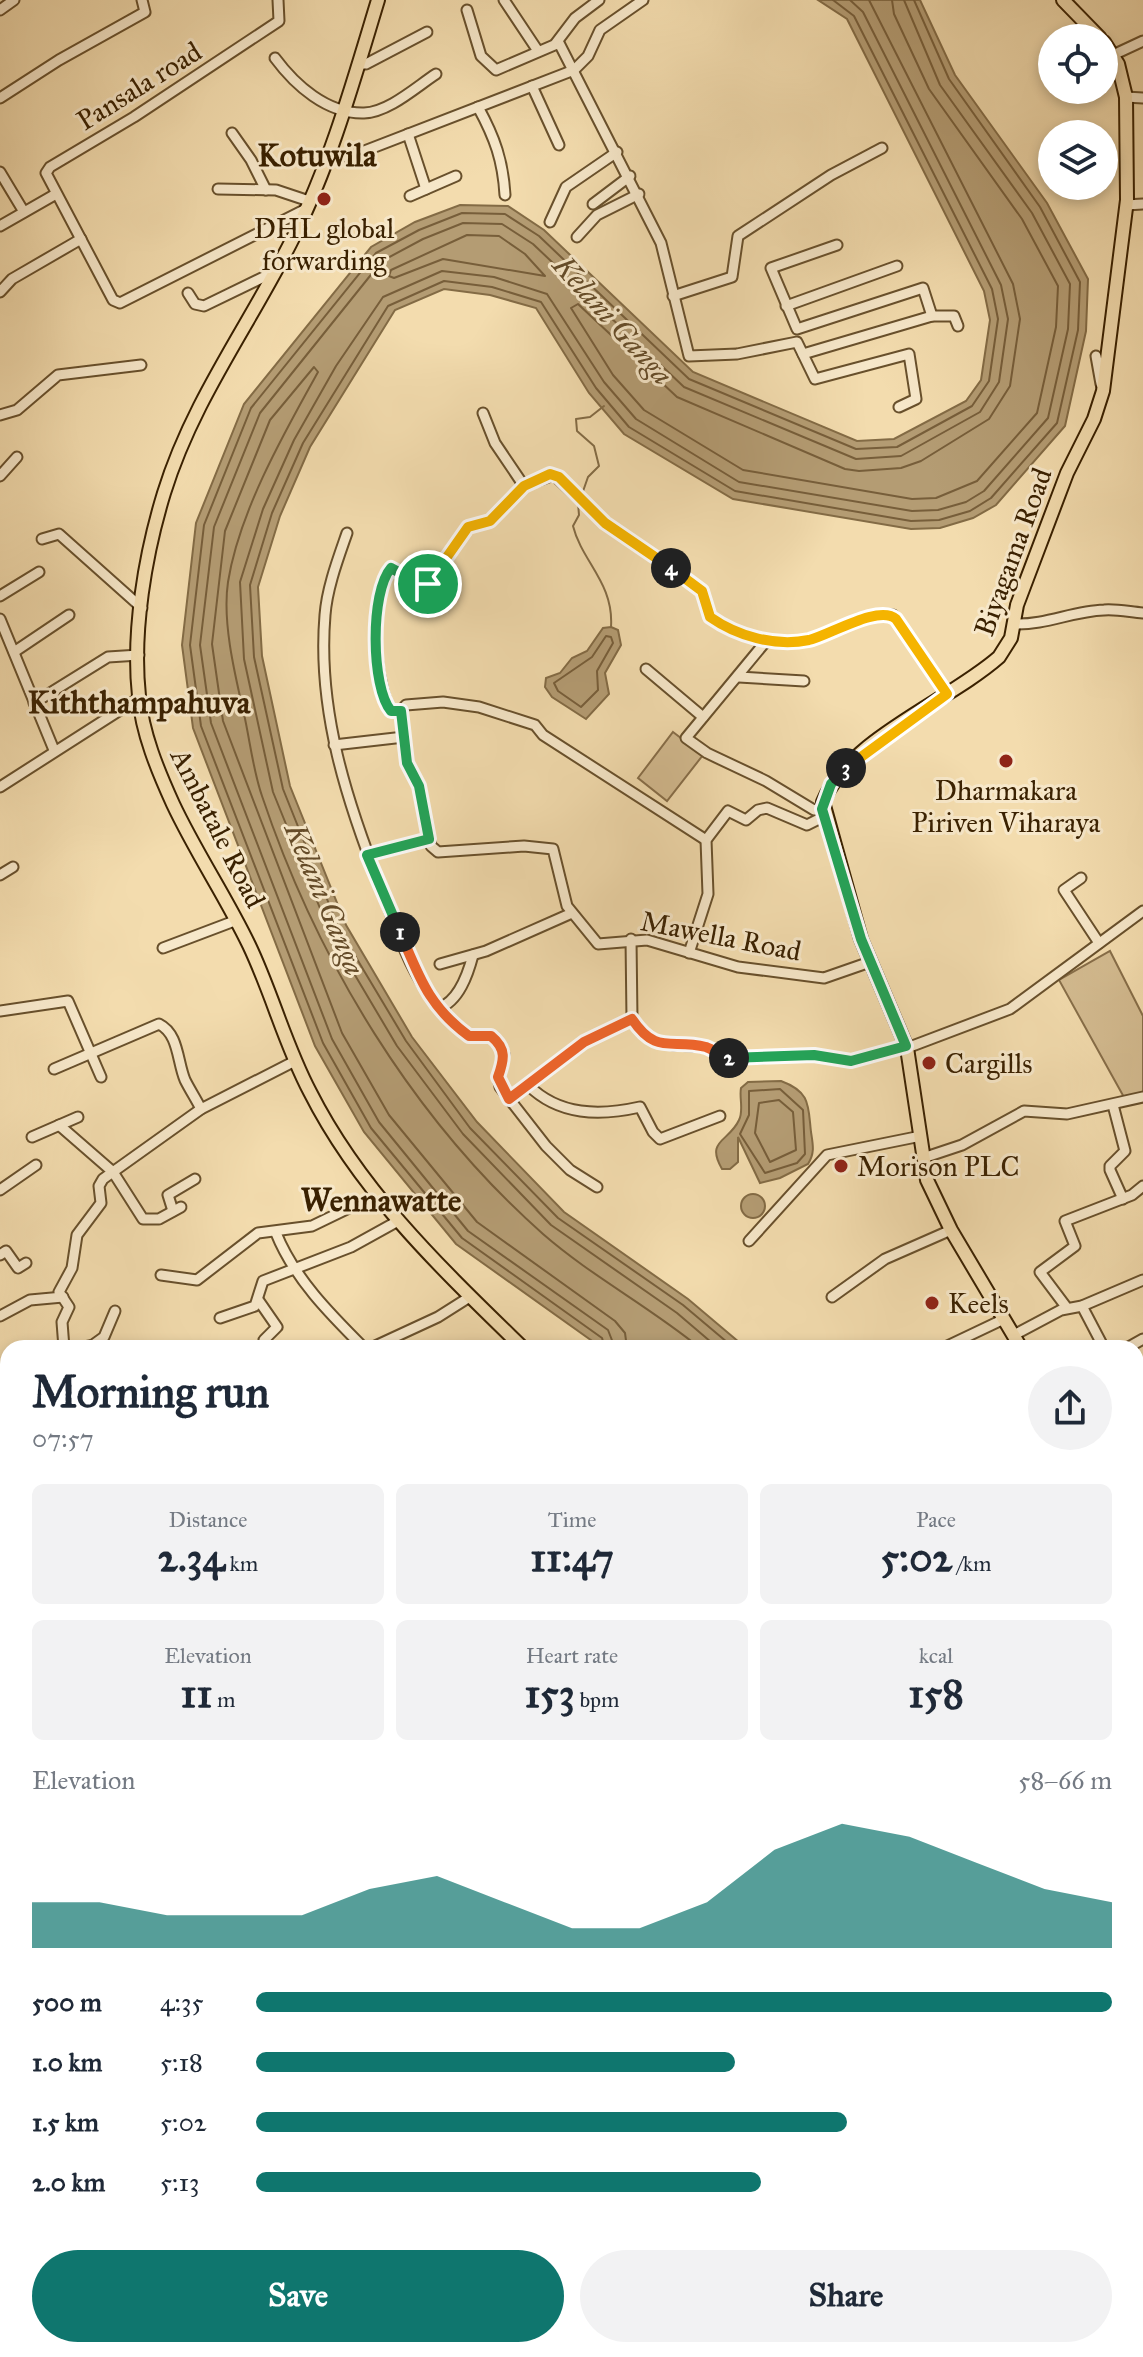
<!DOCTYPE html>
<meta charset="utf-8">
<style>
body{margin:0;font-family:"IM FELL Great Primer",serif;background:#f2f2f3;color:#1f2937;height:100vh;display:flex;flex-direction:column;font-size:30px;white-space:nowrap}
*{box-sizing:border-box;margin:0}
p{font-size:26px;color:#747a83}
.icon{flex:none;width:44px;height:44px;fill:none;stroke:currentColor;stroke-width:2;stroke-linecap:round;stroke-linejoin:round}
.map{position:relative;flex:1;overflow:hidden}
.side{position:absolute;left:0px;top:1340px;width:1144px;height:1018px;display:flex;flex-direction:column;background:#fff;border-radius:24px 24px 0 0;box-shadow:0 4px 12px #0003}
.side>*{flex:none}
.controls{position:absolute;left:1038px;top:24px;display:grid;gap:16px}
.controls a{display:grid;place-items:center;width:80px;height:80px;border-radius:50%;background:#fff;box-shadow:0 4px 12px #0003;font-size:40px}
.pin{position:absolute;display:grid;place-items:center;width:68px;height:68px;color:#fff;margin:-34px;border:4px solid #fff;border-radius:50%;box-shadow:0 2px 8px #0007}
.km{position:absolute;width:40px;height:40px;margin:-20px;border-radius:50%;background:#222;color:#fff;font-size:22px;line-height:40px;text-align:center}
.round{display:grid;place-items:center;flex:none;width:84px;height:84px;border-radius:42px;background:#f2f2f3}
.head{display:flex;align-items:center;justify-content:space-between;height:136px;padding:0 32px}
h1{font-size:44px;font-weight:700;line-height:60px}
.stats{display:grid;grid-template-columns:repeat(3,1fr);gap:12px;height:136px;padding:8px 32px}
.stats div{display:grid;align-content:center;border-radius:12px;background:#f2f2f3;text-align:center}
.stats b{font-size:40px;font-weight:700}
.stats small{font-size:22px;font-weight:400}
.stats p{font-size:22px}
.chart{height:224px;padding:16px 32px}
.chart p{display:flex;justify-content:space-between}
.chart svg{width:100%;height:144px;margin-top:8px;fill:#0f766e;opacity:.7}
.primary-button{display:flex;gap:16px;margin-top:auto;padding:16px 32px}
.primary-button a{flex:1;height:92px;border-radius:48px;background:#0f766e;color:#fff;font-size:32px;font-weight:700;line-height:92px;text-align:center}
.primary-button a+a{background:#f2f2f3;color:#1f2937}
ul{padding:0 32px;list-style:none;font-size:26px}
li{display:grid;grid-template-columns:128px 96px 1fr;align-items:center;height:60px}
li i{height:20px;border-radius:10px;background:#0f766e}
.map>svg:first-child{display:block}
</style>
<div class="map">
<svg width="1143" height="2357" viewBox="0 0 1143 2357">
<rect width="100%" height="100%" fill="#f3dcae"/>
<filter id="stains"><feTurbulence type="fractalNoise" baseFrequency=".0025" numOctaves="4"/><feColorMatrix values="0 0 0 0 .2 0 0 0 0 .09 0 0 0 0 .02 0 0 0 .5 -.17"/></filter>
<radialGradient id="worn" r=".72"><stop offset=".6" stop-color="#630" stop-opacity="0"/><stop offset="1" stop-color="#630" stop-opacity=".3"/></radialGradient>
<!-- green -->
<g fill="#d4bc91" stroke="#876e49" stroke-width="2">
<path d="M673,732L703,755L667,801L638,778Z"/>
<path d="M1110,951L1143,1016V1093L1125,1099L1059,980Z"/>
</g>
<!-- water -->
<g fill="#b49c73" stroke="#836b45" stroke-width="2">
<path d="M818,0H920L955,75L1047,203L1088,279L1086,331L1065,426L996,505L973,518L940,528L911,529L733,499L624,434L589,393L536,308L490,295L444,289L395,310L310,447L280,516L258,587L262,656L290,786L346,925L412,1037L477,1122L564,1212L688,1299L746,1348H602L456,1244L364,1132L315,1046L193,728L182,645L196,523L244,404L371,247L415,222L460,205L508,206L544,230L693,372L857,441L894,439L966,401L981,380L990,320L984,291L847,19Z"/>
<path d="M611,627L618,630L621,645L605,673L609,694L586,719L552,697L545,687L546,678L560,673L572,658L587,651L603,628Z"/>
<path d="M781,1081C811,1092 808,1106 811,1132C813,1145 815,1153 808,1164L780,1178L760,1183L738,1137V1162L730,1169H722C705,1140 729,1142 739,1120C744,1110 739,1098 741,1088L748,1082Z"/>
<circle cx="753" cy="1206" r="12"/>
<path d="M875,2350H943L945,2357H877Z"/>
</g>
<g fill="none" stroke-linecap="round" stroke-linejoin="round">
<!-- shore -->
<g stroke="#775e3a" stroke-width="2">
<path d="M869,0L1013,284L1020,319L1010,386L989,419L921,461L901,468L859,471L845,469L677,397L578,304L571,308L613,375L644,410L743,470L912,499L936,498L977,481L1037,413L1056,327L1058,286L1022,219L929,89L894,14L892,0"/>
<path d="M467,235L499,236L525,254L545,276L443,259L394,278L389,276L391,270Z"/>
<path d="M606,636L611,637L613,643L597,671L598,690L581,707L558,691L554,683L592,657Z"/>
<path d="M780,1089L803,1110L805,1154L797,1163L765,1173L740,1134L749,1115V1091Z"/>
<path d="M779,1100L793,1112L796,1150L770,1162L755,1133L759,1103Z"/>
<path d="M605,1348L602,1338L462,1238L371,1128L323,1043L201,726L190,645L204,525L251,408L376,253L419,230L462,213L505,214L539,236L689,379L856,449L897,447L972,406L989,381L998,319L992,289L854,16L833,0"/>
<path d="M615,1348L608,1330L468,1231L379,1122L332,1039L211,723L200,645L214,527L260,413L382,261L423,239L463,223L502,224L533,244L684,387L856,459L901,456L980,412L999,382L1008,319L1001,285L863,12L850,0"/>
<path d="M627,1348L625,1333L615,1321L477,1222L389,1115L342,1033L223,721L212,644L225,531L270,420L314,367L318,372C284,433 239,512 228,582C222,622 235,675 244,714C250,741 253,770 262,796C317,960 413,1119 543,1234C591,1276 650,1307 700,1348"/>
<path d="M718,1348L677,1313L551,1225L463,1134L397,1046L330,933L273,792L244,659L240,582L263,509L294,440L336,366L383,297L442,271L494,277L547,294L604,382L636,419L739,482L912,511L938,510L966,502L984,491L1048,418L1068,329L1070,284L1032,213L940,85L904,0"/>
<path d="M734,1348L683,1305L558,1218L470,1128L406,1041L339,929L283,789L254,657L250,585L272,513L303,443L388,306L444,281L492,287L541,302L596,388L629,427L735,491L911,521L939,520L970,511L991,498L1057,423L1078,330L1080,282L1040,207L949,79L914,0"/>
</g>
<!-- stream -->
<g stroke="#836b45" stroke-width="2">
<path d="M581,497L588,477L599,466L594,446L577,431L576,419L590,417L604,406"/>
<path d="M578,503L579,515L573,526C582,562 614,583 611,627"/>
</g>
<!-- minor casing -->
<g stroke="#68502c" stroke-width="13">
<g id="minor">
<path d="M278,0L279,21L134,117L50,167L46,173L113,300L120,303L306,209"/>
<path d="M504,0L538,51"/>
<path d="M0,10L14,0"/>
<path d="M467,10L481,56L496,70L559,43L661,243L689,356L737,354L797,342L815,379L909,354L916,399L899,407"/>
<path d="M556,43L575,18L599,0"/>
<path d="M1113,55L1143,41"/>
<path d="M275,58C295,85 327,114 364,113C389,112 416,87 436,74"/>
<path d="M358,64H366L427,32"/>
<path d="M532,86L559,145"/>
<path d="M1126,97L1143,98"/>
<path d="M0,98L59,60L145,12L142,0"/>
<path d="M478,107C495,138 503,161 505,195"/>
<path d="M232,133L251,160L266,190"/>
<path d="M408,134L426,189"/>
<path d="M328,158L354,155L574,70L588,56L600,30L643,0"/>
<path d="M0,172L24,212"/>
<path d="M218,189L276,190L309,201"/>
<path d="M410,196L456,176"/>
<path d="M593,204L630,176"/>
<path d="M1126,205L1143,204"/>
<path d="M550,222L566,187L617,152"/>
<path d="M0,226L56,194"/>
<path d="M577,237L597,215L639,194"/>
<path d="M837,245L771,268L797,329L923,288L932,316"/>
<path d="M0,292L12,279L81,239"/>
<path d="M188,293L195,304L204,306L274,272"/>
<path d="M673,296L732,277L738,236L831,175L882,148"/>
<path d="M786,306L897,266"/>
<path d="M803,354L932,316H954L958,326"/>
<path d="M1096,356L1101,384"/>
<path d="M483,413L495,443L524,486"/>
<path d="M0,415L17,410L58,375L141,365"/>
<path d="M0,476L17,457"/>
<path d="M347,533C338,559 327,588 325,615C317,710 347,802 381,888C394,921 405,959 425,988C436,1004 448,1024 466,1033C481,1041 496,1027 504,1054L498,1077L500,1087L546,1146L570,1170L597,1187"/>
<path d="M42,539L59,534L142,608"/>
<path d="M0,596L39,572"/>
<path d="M0,619L54,750"/>
<path d="M1015,624C1046,625 1073,611 1104,610C1117,609 1130,612 1143,613"/>
<path d="M767,640L686,738L707,753L766,781L814,810L822,809"/>
<path d="M14,652L69,615"/>
<path d="M646,669L703,717"/>
<path d="M739,677L804,681"/>
<path d="M34,703L108,657L139,655"/>
<path d="M401,711L407,763L419,786L431,846L438,852L524,846L553,849L567,906L598,944L647,940L738,967L824,978L870,962"/>
<path d="M334,745L404,737"/>
<path d="M0,787L139,698"/>
<path d="M706,840L543,735L535,725L479,707L443,702L406,705L401,711L388,708C374,664 370,615 388,571L394,569L427,586L468,527L490,521L524,486L554,475L605,523L702,591L710,617C737,636 776,647 810,639C838,633 863,613 893,615L947,694"/>
<path d="M367,855L429,839"/>
<path d="M0,875L13,867"/>
<path d="M1081,878L1064,890L1099,943"/>
<path d="M163,948L237,920"/>
<path d="M689,953L708,894L706,840L728,811L746,820L758,810L767,808L807,825L825,816"/>
<path d="M440,964L486,951L572,913"/>
<path d="M439,1008C459,1001 468,974 473,955"/>
<path d="M0,1011L68,1001L101,1077"/>
<path d="M632,1019C654,1051 669,1043 703,1047C716,1048 725,1058 738,1059L814,1055L851,1061L906,1046"/>
<path d="M907,1048L1010,1009L1143,911"/>
<path d="M54,1069L159,1024C179,1034 177,1061 185,1080C190,1090 196,1099 201,1109"/>
<path d="M528,1085C559,1116 600,1116 640,1107L653,1132L660,1139L720,1116"/>
<path d="M509,1099L584,1042L632,1019L631,939"/>
<path d="M1113,1105L1125,1151L1110,1166V1170L1123,1199"/>
<path d="M59,1125L113,1172L143,1219H159L181,1207"/>
<path d="M32,1137L78,1117"/>
<path d="M923,1158L962,1145L1024,1111L1067,1114L1143,1097"/>
<path d="M0,1190L36,1165"/>
<path d="M173,1211L168,1195L195,1179"/>
<path d="M276,1233C294,1278 330,1314 364,1348"/>
<path d="M749,1241L827,1155L921,1136"/>
<path d="M0,1255L6,1251L18,1268L26,1263"/>
<path d="M161,1275L197,1280L258,1233L312,1226L376,1195"/>
<path d="M832,1297L885,1259L951,1230"/>
<path d="M259,1301L277,1327L264,1340L266,1348"/>
<path d="M1082,1306L1104,1348"/>
<path d="M1067,1308L1040,1272L1075,1246L1065,1221L1132,1195L1143,1186"/>
<path d="M0,1316L30,1300L63,1297"/>
<path d="M220,1318L255,1306L263,1281L351,1247L398,1221"/>
<path d="M1014,1335L1061,1310L1082,1306L1143,1280"/>
<path d="M93,1345L104,1337L115,1311"/>
<path d="M64,1348L62,1322L69,1307L59,1292L72,1268L77,1235L101,1203L99,1186L103,1179L201,1109L295,1061"/>
<path d="M79,1348L93,1345L96,1348"/>
<path d="M371,1348L438,1317L468,1298"/>
<path d="M943,1348L1004,1319"/>
<path d="M1127,1348L1143,1339"/>
<path d="M0,1398V1410"/>
<path d="M1136,1423L1143,1420"/>
<path d="M0,1558L8,1559"/>
<path d="M0,1665L8,1662"/>
<path d="M0,1785L8,1782"/>
<path d="M0,1902L8,1889"/>
<path d="M1136,1930L1143,1933"/>
<path d="M0,1948L8,1955"/>
<path d="M1136,2082L1143,2095"/>
<path d="M1136,2147L1143,2145"/>
<path d="M1136,2185L1143,2183"/>
<path d="M1136,2231L1143,2226"/>
<path d="M1136,2284L1143,2280"/>
<path d="M0,2303L8,2322"/>
<path d="M1136,2309L1143,2308"/>
<path d="M1136,2337L1143,2353"/>
<path d="M44,2350L50,2357"/>
<path d="M177,2350L186,2357"/>
<path d="M368,2350L371,2357"/>
<path d="M604,2350L609,2357"/>
<path d="M774,2350L777,2357"/>
<path d="M1037,2350L1042,2357"/>
<path d="M90,2357L94,2353"/>
<path d="M286,2357L294,2350"/>
<path d="M632,2357L644,2350"/>
</g>
</g>
<!-- major casing -->
<g stroke="#3a2101" stroke-width="16">
<g id="major">
<path d="M378,0C354,79 331,162 294,236C251,323 193,399 164,493C145,555 132,632 139,696C142,733 158,771 173,804C196,853 226,897 249,945C272,993 285,1045 310,1092C361,1193 443,1270 523,1348"/>
<path d="M1063,0L1100,38"/>
<path d="M1021,1348L951,1230L927,1180L907,1048L861,939L823,802C849,738 948,702 999,657L1011,638L1017,605L1067,473L1094,419L1103,391L1127,200L1126,97L1118,64L1104,42"/>
<path d="M1136,1533L1143,1544"/>
<path d="M863,2350L864,2357"/>
<path d="M544,2357L547,2350"/>
</g>
</g>
<!-- minor -->
<use href="#minor" stroke="#f7e8ca" stroke-width="9"/>
<!-- major -->
<use href="#major" stroke="#f3dcae" stroke-width="12"/>
</g>
<g fill="none" stroke-linecap="round" stroke-linejoin="round">
<!-- split-1 casing -->
<g stroke="#fff" stroke-width="16">
<path id="split-1" d="M400,932L367,855L429,839L419,786L407,763L401,711H391C371,687 370,592 391,568L424,586L428,584"/>
</g>
<!-- split-2 casing -->
<g stroke="#fff" stroke-width="16">
<path id="split-2" d="M400,932C419,976 428,1006 469,1036H491C507,1049 504,1060 498,1077L509,1099L584,1042L632,1019C657,1056 671,1038 706,1047C714,1050 721,1056 729,1058"/>
</g>
<!-- split-3 casing -->
<g stroke="#fff" stroke-width="16">
<path id="split-3" d="M729,1058L814,1055L851,1061L906,1046L861,939L822,809L831,784L846,768"/>
</g>
<!-- split-4 casing -->
<g stroke="#fff" stroke-width="16">
<path id="split-4" d="M671,568L702,591L710,617C737,636 775,647 809,640C830,635 879,604 896,619L947,694L846,768"/>
</g>
<!-- split-5 casing -->
<g stroke="#fff" stroke-width="16">
<path id="split-5" d="M428,584L468,527L490,521L524,486L550,474L559,477L605,523L671,568"/>
</g>
<!-- split-1 -->
<use href="#split-1" stroke="#22a559" stroke-width="10"/>
<!-- split-2 -->
<use href="#split-2" stroke="#f0652b" stroke-width="10"/>
<!-- split-3 -->
<use href="#split-3" stroke="#22a559" stroke-width="10"/>
<!-- split-4 -->
<use href="#split-4" stroke="#f5b400" stroke-width="10"/>
<!-- split-5 -->
<use href="#split-5" stroke="#f5b400" stroke-width="10"/>
</g>
<!-- markers -->
<g fill="#8f2418" stroke="#f7e8ca" stroke-width="3">
<circle cx="324" cy="199" r="8"/>
<circle cx="1006" cy="761" r="8"/>
<circle cx="929" cy="1063" r="8"/>
<circle cx="841" cy="1166" r="8"/>
<circle cx="932" cy="1303" r="8"/>
</g>
<g text-anchor="middle" dominant-baseline="central" stroke-width="6" stroke-linejoin="round" paint-order="stroke">
<!-- street labels -->
<g font-size="28" fill="#3a2101" stroke="#f7e8ca">
<text transform="translate(139 86) rotate(-32)">Pansala road</text>
<text transform="translate(1013 552) rotate(-70)">Biyagama Road</text>
<text transform="translate(218 828) rotate(63)">Ambatale Road</text>
<text transform="translate(721 936) rotate(11)">Mawella Road</text>
</g>
<!-- poi labels -->
<g font-size="28" fill="#3a2101" stroke="#f7e8ca" text-anchor="start">
<text x="324" y="228" text-anchor="middle">DHL global<tspan x="324" dy="32">forwarding</tspan></text>
<text x="1006" y="790" text-anchor="middle">Dharmakara<tspan x="1006" dy="32">Piriven Viharaya</tspan></text>
<text x="945" y="1063">Cargills</text>
<text x="857" y="1166">Morison PLC</text>
<text x="948" y="1303">Keels</text>
</g>
<!-- water labels -->
<g font-size="30" font-style="italic" fill="#654c29" stroke="#f7e8ca">
<text transform="translate(613 320) rotate(48)">Kelani Ganga</text>
<text transform="translate(325 899) rotate(67)">Kelani Ganga</text>
</g>
<!-- quarter labels -->
<g font-size="32" font-weight="bold" fill="#3a2101" stroke="#f7e8ca">
<text x="317" y="155">Kotuwila</text>
<text x="139" y="702">Kiththampahuva</text>
<text x="381" y="1200">Wennawatte</text>
</g>
</g>
<rect width="100%" height="100%" filter="url(#stains)"/>
<rect width="100%" height="100%" fill="url(#worn)"/>
</svg>
<div class="controls">
<a><svg class="icon" aria-label="locate" viewBox="0 0 24 24"><circle cx="12" cy="12" r="6"/><path d="M12 2v4M12 18v4M2 12h4M18 12h4"/></svg></a>
<a><svg class="icon" aria-label="layers" viewBox="0 0 24 24"><path d="M12 4l9 5-9 5-9-5zM3 14l9 5 9-5"/></svg></a>
</div>
<div class="pin" style="left:428px;top:584px;background:#1e9e55"><svg class="icon" aria-label="arrive" viewBox="0 0 24 24"><path d="M6 21V4h12l-3 4 3 4H6"/></svg></div>
<b class="km" style="left:400px;top:932px">1</b>
<b class="km" style="left:729px;top:1058px">2</b>
<b class="km" style="left:846px;top:768px">3</b>
<b class="km" style="left:671px;top:568px">4</b>
<section class="side">
<div class="head"><div><h1>Morning run</h1><p>07:57</p></div><a class="round"><svg class="icon" aria-label="share" viewBox="0 0 24 24"><path d="M12 15V3M7 8l5-5 5 5M5 13v7h14v-7"/></svg></a></div>
<div class="stats">
<div><p>Distance</p><b>2.34<small> km</small></b></div>
<div><p>Time</p><b>11:47</b></div>
<div><p>Pace</p><b>5:02<small> /km</small></b></div>
</div>
<div class="stats">
<div><p>Elevation</p><b>11<small> m</small></b></div>
<div><p>Heart rate</p><b>153<small> bpm</small></b></div>
<div><p>kcal</p><b>158</b></div>
</div>
<div class="chart"><p><span>Elevation</span>58–66 m</p>
<svg viewBox="0 0 160 44" preserveAspectRatio="none"><path d="M0 44V30L10 30L20 34L30 34L40 34L50 26L60 22L70 30L80 38L90 38L100 30L110 14L120 6L130 10L140 18L150 26L160 30V44z"/></svg>
</div>
<ul>
<li><b>500 m</b>4:35<i style="width:100%"></i></li>
<li><b>1.0 km</b>5:18<i style="width:56%"></i></li>
<li><b>1.5 km</b>5:02<i style="width:69%"></i></li>
<li><b>2.0 km</b>5:13<i style="width:59%"></i></li>
</ul>
<div class="primary-button"><a>Save</a><a>Share</a></div>
</section>
</div>
